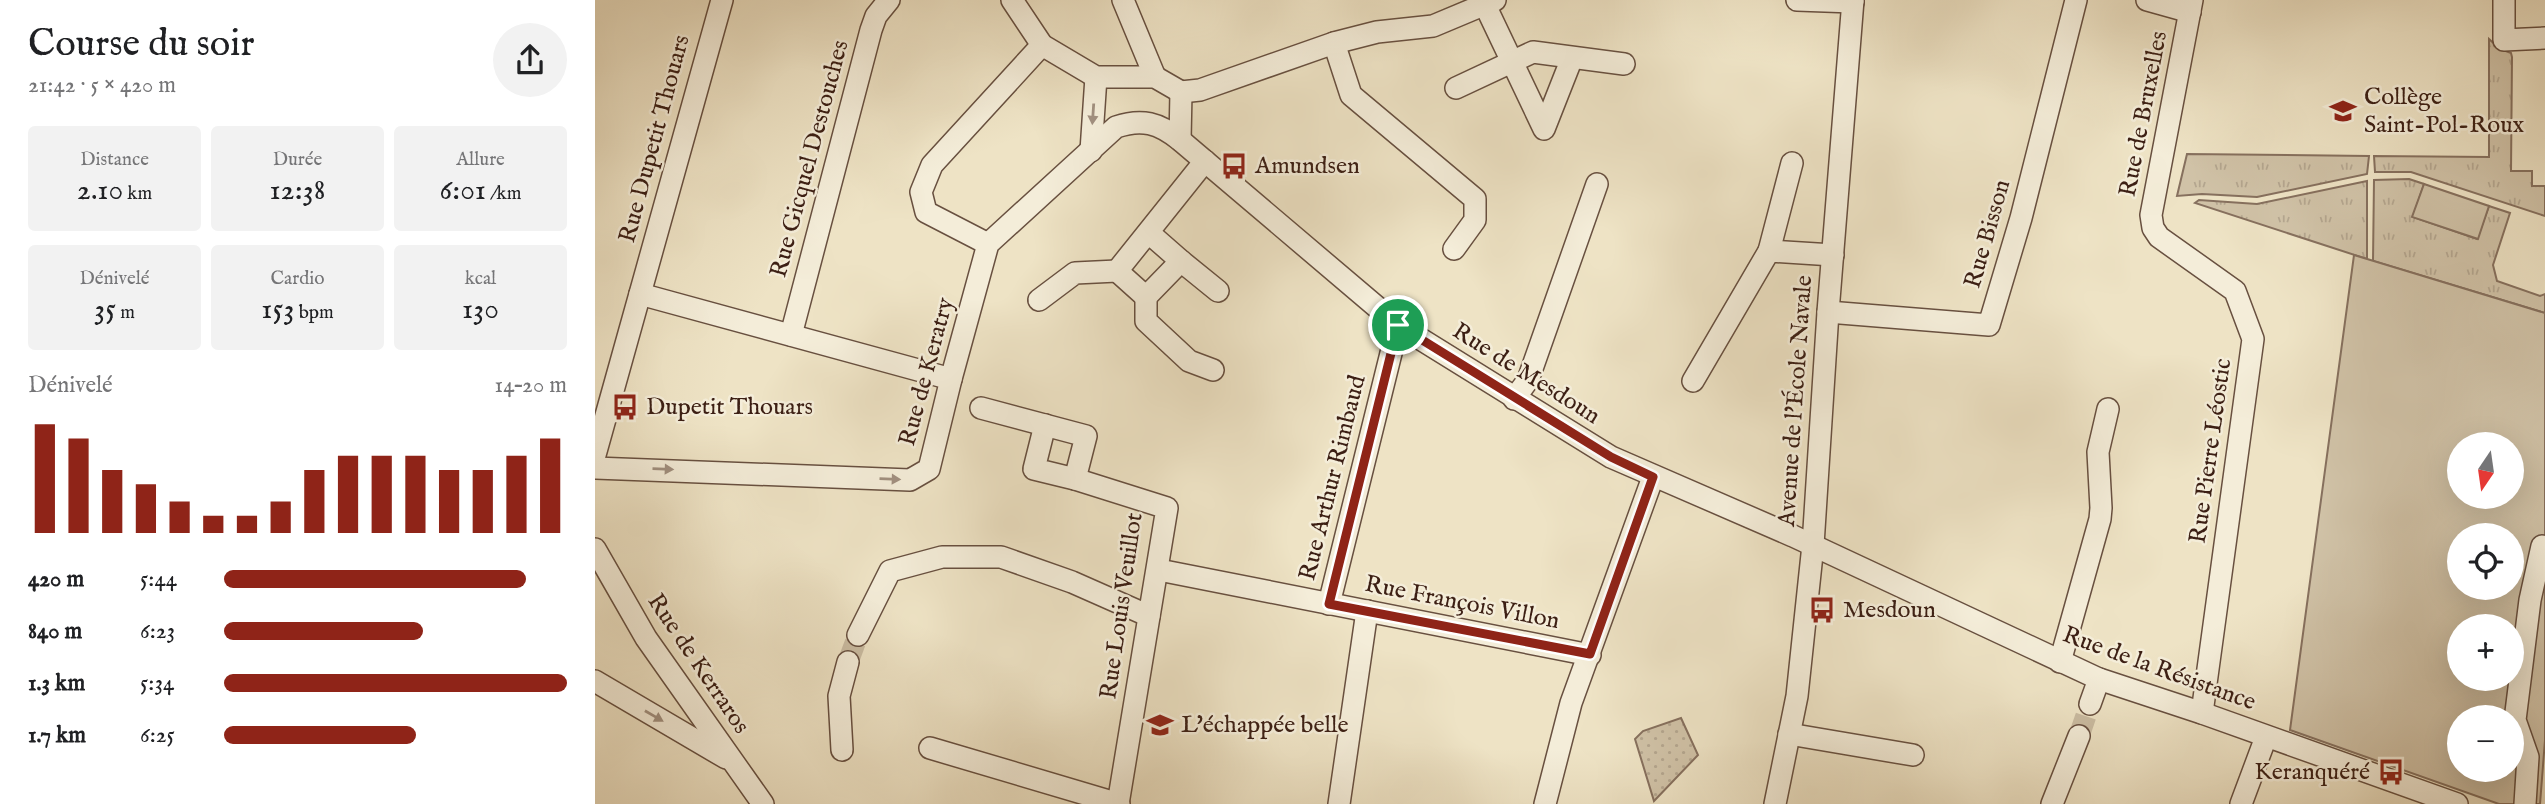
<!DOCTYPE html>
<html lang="fr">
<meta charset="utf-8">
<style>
body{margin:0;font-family:"IM FELL English",serif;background:#f2f2f2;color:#202124;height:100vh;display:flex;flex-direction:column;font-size:26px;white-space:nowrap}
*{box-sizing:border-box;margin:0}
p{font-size:23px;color:#757577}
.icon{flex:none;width:38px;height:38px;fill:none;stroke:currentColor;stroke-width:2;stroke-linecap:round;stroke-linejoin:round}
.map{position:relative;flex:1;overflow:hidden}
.panel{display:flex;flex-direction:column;background:#fff;width:595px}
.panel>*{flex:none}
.needle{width:46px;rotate:193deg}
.controls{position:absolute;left:1852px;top:432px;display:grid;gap:14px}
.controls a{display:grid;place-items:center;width:77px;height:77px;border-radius:50%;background:#fff;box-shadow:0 7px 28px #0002;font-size:35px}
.pin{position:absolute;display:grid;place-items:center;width:60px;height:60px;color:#fff;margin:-30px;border:4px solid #fff;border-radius:50%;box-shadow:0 2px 7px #0007}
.round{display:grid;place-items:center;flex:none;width:74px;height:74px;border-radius:37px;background:#f2f2f2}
.head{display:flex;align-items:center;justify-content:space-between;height:119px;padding:0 28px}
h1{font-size:38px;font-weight:600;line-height:52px}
.stats{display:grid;grid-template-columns:repeat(3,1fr);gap:10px;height:119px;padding:7px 28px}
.stats div{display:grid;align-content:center;border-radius:7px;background:#f2f2f2;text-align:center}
.stats b{font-size:30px;font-weight:600}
.stats small{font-size:19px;font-weight:400}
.stats p{font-size:19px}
.chart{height:196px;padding:14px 28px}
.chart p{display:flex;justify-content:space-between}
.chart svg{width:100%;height:126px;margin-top:7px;stroke:#8f2418;stroke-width:6}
ul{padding:0 28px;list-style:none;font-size:23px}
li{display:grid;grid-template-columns:112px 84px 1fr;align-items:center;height:52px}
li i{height:18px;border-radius:9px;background:#8f2418}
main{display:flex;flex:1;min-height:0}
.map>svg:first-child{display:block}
</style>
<main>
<section class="panel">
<div class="head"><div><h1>Course du soir</h1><p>21:42 · 5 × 420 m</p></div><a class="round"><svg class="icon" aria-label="share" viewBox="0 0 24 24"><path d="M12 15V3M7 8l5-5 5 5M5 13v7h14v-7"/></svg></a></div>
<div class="stats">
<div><p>Distance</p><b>2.10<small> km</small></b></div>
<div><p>Durée</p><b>12:38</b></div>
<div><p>Allure</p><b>6:01<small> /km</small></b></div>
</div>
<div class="stats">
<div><p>Dénivelé</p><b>35<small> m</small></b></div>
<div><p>Cardio</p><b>153<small> bpm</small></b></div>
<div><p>kcal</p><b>130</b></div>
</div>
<div class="chart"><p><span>Dénivelé</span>14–20 m</p>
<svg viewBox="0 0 160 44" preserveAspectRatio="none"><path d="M5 44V6M15 44V11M25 44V22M35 44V27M45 44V33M55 44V38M65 44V38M75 44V33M85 44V22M95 44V17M105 44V17M115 44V17M125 44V22M135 44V22M145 44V17M155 44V11"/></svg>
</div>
<ul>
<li><b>420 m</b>5:44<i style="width:88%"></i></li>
<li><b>840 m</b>6:23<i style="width:58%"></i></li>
<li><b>1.3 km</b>5:34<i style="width:100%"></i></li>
<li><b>1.7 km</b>6:25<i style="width:56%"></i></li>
</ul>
</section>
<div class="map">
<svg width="1950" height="804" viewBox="0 0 1950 804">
<defs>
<pattern id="grass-tufts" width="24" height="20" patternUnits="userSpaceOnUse" patternTransform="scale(1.75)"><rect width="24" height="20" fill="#d0c2a7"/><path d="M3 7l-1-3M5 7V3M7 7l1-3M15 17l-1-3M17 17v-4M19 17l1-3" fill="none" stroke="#b4a68f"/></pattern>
<pattern id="park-dots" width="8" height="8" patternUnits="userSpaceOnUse" patternTransform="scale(1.75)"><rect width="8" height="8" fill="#d0c2a7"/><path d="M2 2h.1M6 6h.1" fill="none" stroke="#b4a68f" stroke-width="1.8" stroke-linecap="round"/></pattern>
</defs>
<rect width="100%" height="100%" fill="#eee3c5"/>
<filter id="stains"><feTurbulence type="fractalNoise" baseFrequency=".00286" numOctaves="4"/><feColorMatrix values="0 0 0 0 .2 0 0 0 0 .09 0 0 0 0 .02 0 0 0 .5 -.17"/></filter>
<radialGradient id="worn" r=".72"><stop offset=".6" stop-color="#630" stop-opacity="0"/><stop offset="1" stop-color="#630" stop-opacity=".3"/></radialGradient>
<!-- grass -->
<g fill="url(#grass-tufts)" stroke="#86705e" stroke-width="2">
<path d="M1894,39L1905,49L1916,53L1917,57L1916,171H1937V186H1950V216L1816,172H1780L1779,156L1894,157Z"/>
<path d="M1592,154L1774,156L1772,174L1662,197L1607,194L1582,196Z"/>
<path d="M1814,179L1829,184L1818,217L1882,239L1894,206L1915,213L1898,265L1902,281L1945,296L1950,294V313L1778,261L1779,180Z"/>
<path d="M1772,181V259L1600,203L1604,200L1662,204Z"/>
</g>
<!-- park -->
<path fill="url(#park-dots)" stroke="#86705e" stroke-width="2" d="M1086,718L1103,755L1059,801L1040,739L1048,731Z"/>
<!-- garden -->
<g fill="#d0c2a7" stroke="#86705e" stroke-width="2" fill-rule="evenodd">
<path d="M1829,184L1894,206L1883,239L1817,217Z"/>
<path d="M1759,255L1950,313V740L1945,804H1904L1695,730ZM1864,444H1916V497H1864ZM1864,536H1916V588H1864ZM1864,626H1916V679H1864ZM1864,718H1916V770H1864Z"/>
</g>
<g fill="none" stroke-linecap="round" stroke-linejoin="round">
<!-- minor-tunnel -->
<g stroke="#cabca2" stroke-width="21" stroke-dasharray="21 10" stroke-linecap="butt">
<path d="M253,662L263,635"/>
<path d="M1484,736L1495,704"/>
</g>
<!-- minor casing -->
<g stroke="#685040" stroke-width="24">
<g id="minor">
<path d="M417,0L447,45L501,77H560L586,92"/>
<path d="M528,0L560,77"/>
<path d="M1202,0L1258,2"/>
<path d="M1552,0L1595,12"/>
<path d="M1597,0L1556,215L1558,228L1564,237L1640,291L1658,339L1607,713"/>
<path d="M1909,0V40L1950,38"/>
<path d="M890,5L949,129L977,58"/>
<path d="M739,43L756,95L880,199V220L859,249"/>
<path d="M861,88L938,52L1029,64"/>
<path d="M586,92L605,90L739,43L782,32L838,26L900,0"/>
<path d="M585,140L586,92"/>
<path d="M496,151L501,77"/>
<path d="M554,233L586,261L551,297L522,271L610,161"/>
<path d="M393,244L331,212L326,192L337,165L447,45"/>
<path d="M1174,251L1197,163"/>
<path d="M586,261L623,291"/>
<path d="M45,294L356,379"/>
<path d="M551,297V321L594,361L618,370"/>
<path d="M444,300L480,273L522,271"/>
<path d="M1233,312L1394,325L1426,218L1481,0"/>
<path d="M196,335L276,30L281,16L294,0"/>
<path d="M1098,381L1174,251L1238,255"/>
<path d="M919,399L933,380L1002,184"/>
<path d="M386,408L491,436L480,479L572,508L523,804"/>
<path d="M450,425L439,469L480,479"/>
<path d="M0,455L127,0"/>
<path d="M0,468L315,480L334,469L356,379L393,244L521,127C547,118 564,123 585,140L803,325L1016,457L1198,536L1504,679L1607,713L1862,804"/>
<path d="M0,549L51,638L168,804"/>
<path d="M564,570L995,655"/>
<path d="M734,604L803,325"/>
<path d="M263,635L295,571L347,557H406L477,582L554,616"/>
<path d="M1465,662L1505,519L1506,508L1503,452L1513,409"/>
<path d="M0,681L131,758"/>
<path d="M1495,704L1504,679"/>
<path d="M1194,734L1318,755"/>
<path d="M335,748L524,804"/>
<path d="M247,750L244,696L253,662"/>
<path d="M744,804L772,611"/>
<path d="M950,804L976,703L1058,477"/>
<path d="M1180,804L1202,696L1218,545L1233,312L1258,0"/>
<path d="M1457,804L1484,736"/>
<path d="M1646,804L1671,737"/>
<path d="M1930,804L1933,757L1920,720L1935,600L1947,546"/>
</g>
</g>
<!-- minor -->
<use href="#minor" stroke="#f4edd9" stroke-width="21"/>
</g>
<!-- one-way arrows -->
<defs><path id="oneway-solid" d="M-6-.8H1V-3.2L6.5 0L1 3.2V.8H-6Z" transform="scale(1.75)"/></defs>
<g fill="#a19080">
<use href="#oneway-solid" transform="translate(498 114) rotate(94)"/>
<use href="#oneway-solid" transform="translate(68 469) rotate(2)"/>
<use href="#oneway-solid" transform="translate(295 479) rotate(2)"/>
<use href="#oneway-solid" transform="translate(59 716) rotate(30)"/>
</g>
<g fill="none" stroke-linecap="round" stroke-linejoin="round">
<!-- route casing -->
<g stroke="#fff" stroke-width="14">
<path id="route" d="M803,325L1016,457L1058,477L995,654L734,604Z"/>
</g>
<!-- route -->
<use href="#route" stroke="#8f2418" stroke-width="9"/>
</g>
<!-- icons -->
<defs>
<g id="school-bare" transform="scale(2.1)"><path d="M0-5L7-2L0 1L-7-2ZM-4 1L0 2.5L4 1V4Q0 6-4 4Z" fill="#8f2418" stroke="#f4edd9" stroke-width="2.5" paint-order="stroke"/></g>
<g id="bus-bare" transform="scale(2.1)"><path d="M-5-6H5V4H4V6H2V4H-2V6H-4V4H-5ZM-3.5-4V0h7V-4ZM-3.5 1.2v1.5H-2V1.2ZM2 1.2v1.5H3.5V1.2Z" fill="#8f2418" stroke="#f4edd9" stroke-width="2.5" paint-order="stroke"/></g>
</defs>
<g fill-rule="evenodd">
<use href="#school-bare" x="1748" y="111"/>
<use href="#bus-bare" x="639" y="166"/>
<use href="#bus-bare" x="30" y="407"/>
<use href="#bus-bare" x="1227" y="610"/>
<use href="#school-bare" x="565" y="725"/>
<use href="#bus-bare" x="1796" y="772"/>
</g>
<g text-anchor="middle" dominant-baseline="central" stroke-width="5" stroke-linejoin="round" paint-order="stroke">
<!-- poi labels -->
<g font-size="24" fill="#3c1f14" stroke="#f4edd9" text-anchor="start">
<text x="1769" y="97">Collège<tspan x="1769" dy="28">Saint-Pol-Roux</tspan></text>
<text x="660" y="166">Amundsen</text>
<text x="51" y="407">Dupetit Thouars</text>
<text x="1248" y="610">Mesdoun</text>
<text x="586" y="725">L'échappée belle</text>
<text x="1775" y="772" text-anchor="end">Keranquéré</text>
</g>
<!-- street labels -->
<g font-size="24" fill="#3c1f14" stroke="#f4edd9">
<text transform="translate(1549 114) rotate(-79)">Rue de Bruxelles</text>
<text transform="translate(60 139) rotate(-75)">Rue Dupetit Thouars</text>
<text transform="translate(215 159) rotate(-75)">Rue Gicquel Destouches</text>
<text transform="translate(1393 234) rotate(-74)">Rue Bisson</text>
<text transform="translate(332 372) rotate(-75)">Rue de Keratry</text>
<text transform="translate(931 374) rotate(32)">Rue de Mesdoun</text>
<text transform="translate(1201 401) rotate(-86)">Avenue de l'École Navale</text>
<text transform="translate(1616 451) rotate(-82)">Rue Pierre Léostic</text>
<text transform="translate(738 478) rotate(-76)">Rue Arthur Rimbaud</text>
<text transform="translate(867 603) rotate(11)">Rue François Villon</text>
<text transform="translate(527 606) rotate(-82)">Rue Louis Veuillot</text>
<text transform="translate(103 664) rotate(56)">Rue de Kerraros</text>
<text transform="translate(1564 669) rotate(20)">Rue de la Résistance</text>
</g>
</g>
<rect width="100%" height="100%" filter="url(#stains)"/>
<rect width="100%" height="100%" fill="url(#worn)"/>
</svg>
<div class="controls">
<a><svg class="needle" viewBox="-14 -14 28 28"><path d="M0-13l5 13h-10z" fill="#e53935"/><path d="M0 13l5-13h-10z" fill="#757577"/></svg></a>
<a><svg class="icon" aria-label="locate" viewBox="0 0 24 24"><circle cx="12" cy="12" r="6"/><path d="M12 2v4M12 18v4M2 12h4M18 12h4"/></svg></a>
<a>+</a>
<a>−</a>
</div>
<div class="pin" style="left:803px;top:325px;background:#1e9e55"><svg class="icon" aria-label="arrive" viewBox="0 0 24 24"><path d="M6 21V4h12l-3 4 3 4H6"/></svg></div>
</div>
</main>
